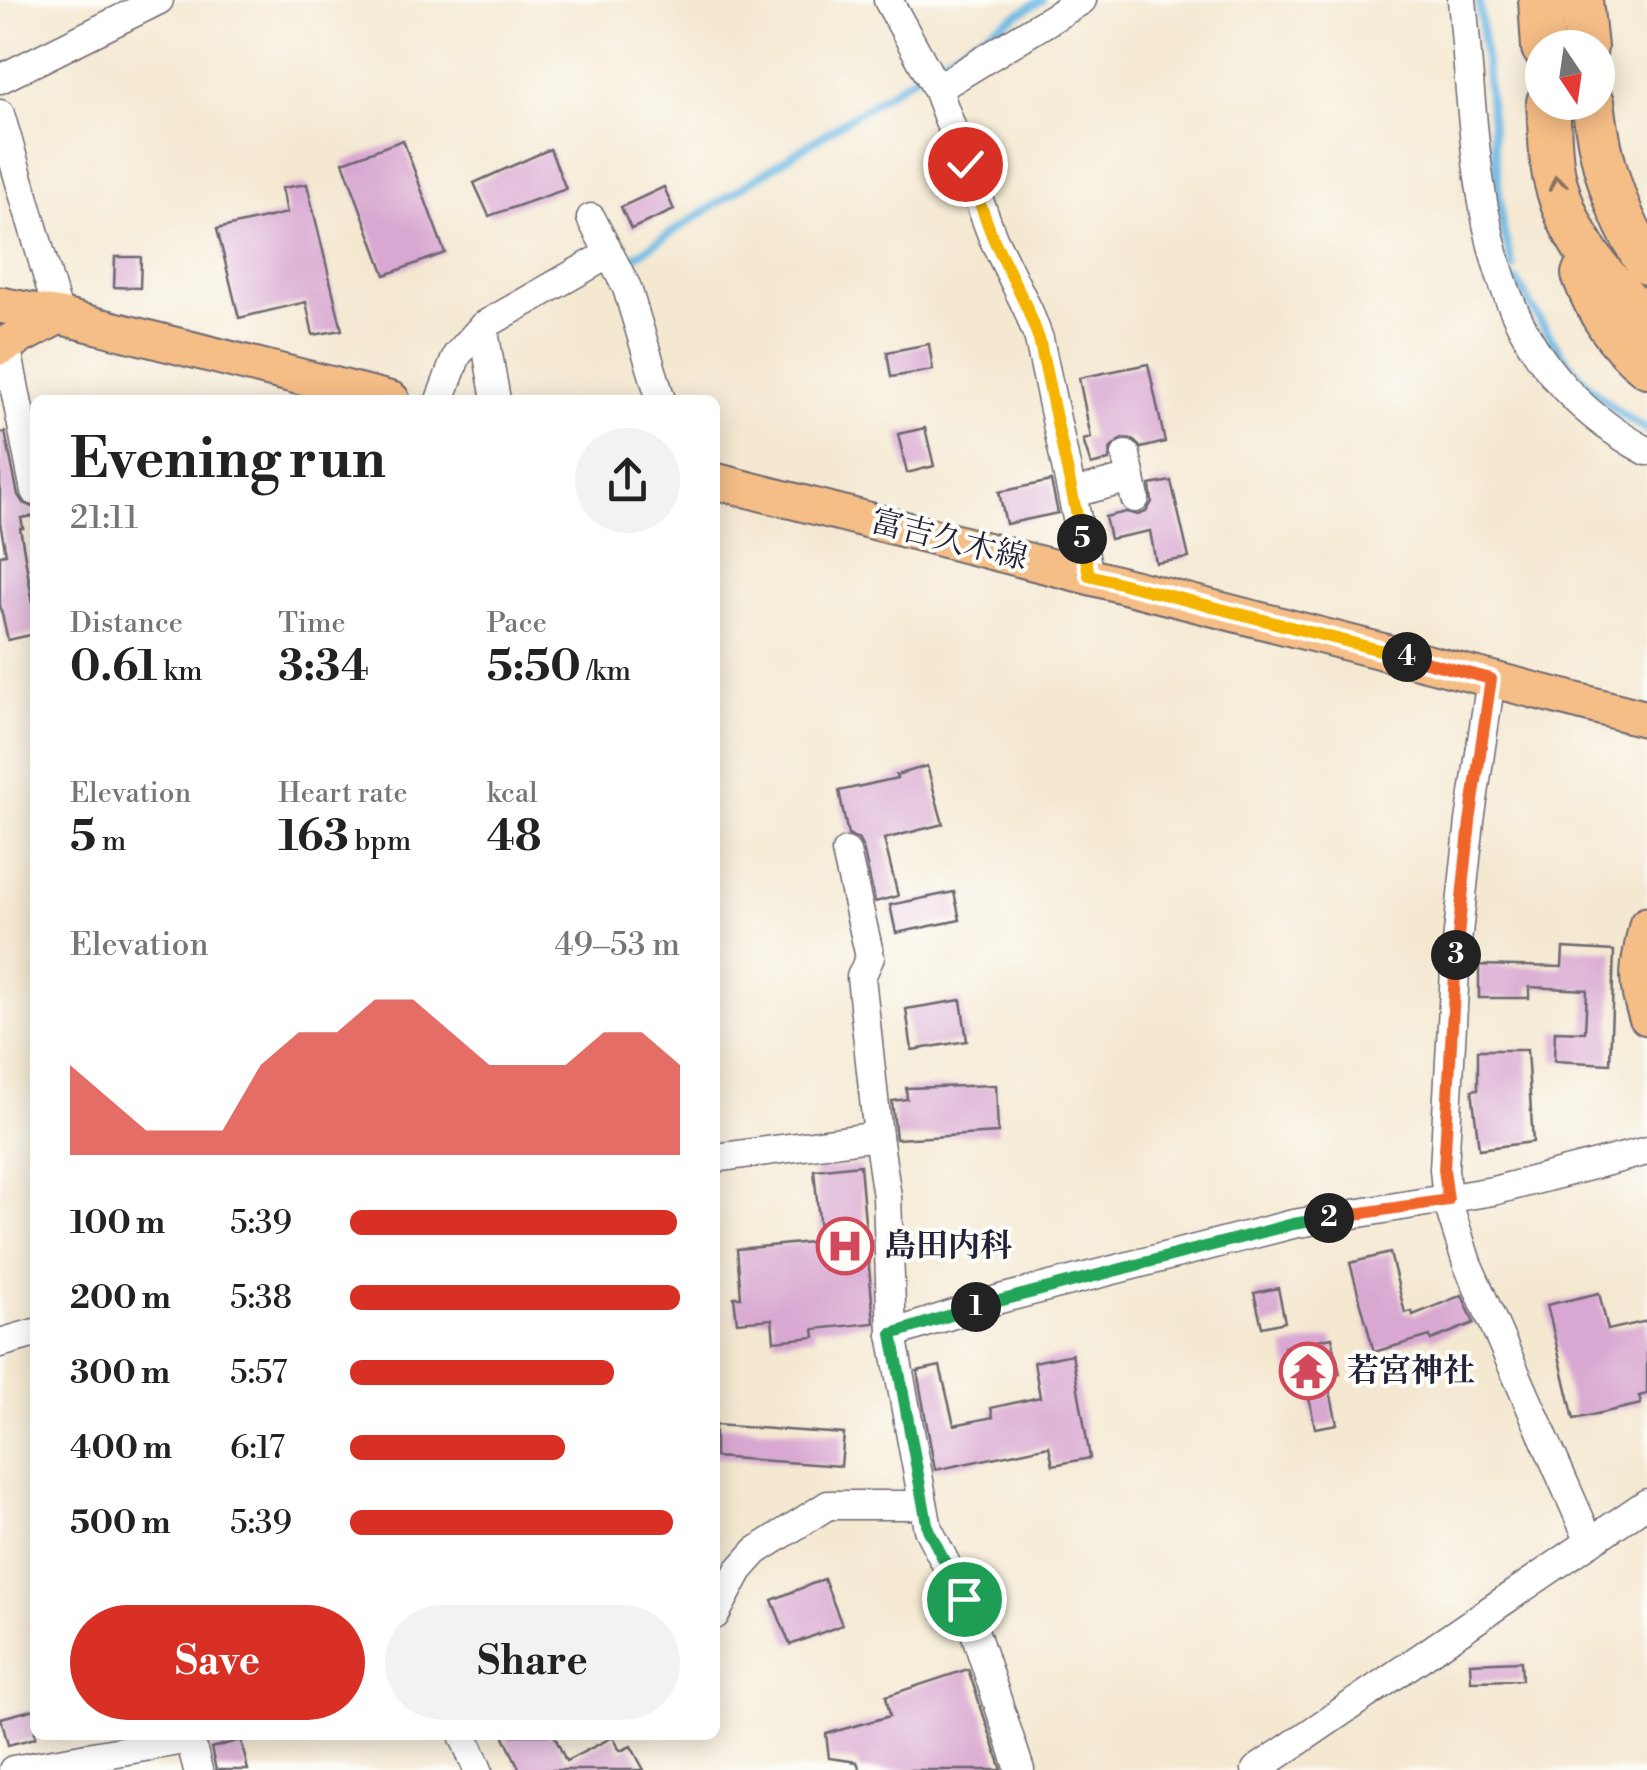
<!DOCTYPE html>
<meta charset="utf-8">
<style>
body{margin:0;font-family:"Libre Bodoni","Noto Serif JP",serif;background:#f2f2f2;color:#222;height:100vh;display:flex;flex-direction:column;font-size:38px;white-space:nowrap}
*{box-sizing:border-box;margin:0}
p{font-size:32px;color:#767676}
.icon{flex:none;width:55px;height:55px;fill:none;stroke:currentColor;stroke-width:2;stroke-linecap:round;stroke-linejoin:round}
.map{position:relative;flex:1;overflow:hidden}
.panel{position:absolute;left:30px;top:395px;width:690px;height:1345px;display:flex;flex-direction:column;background:#fff;border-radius:15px;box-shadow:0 5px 25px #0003}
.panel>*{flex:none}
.needle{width:65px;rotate:167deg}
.buttons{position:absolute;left:1525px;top:30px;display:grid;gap:20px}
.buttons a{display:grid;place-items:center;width:90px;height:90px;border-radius:50%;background:#fff;box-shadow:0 5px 25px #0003;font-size:50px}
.pin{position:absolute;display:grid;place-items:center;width:85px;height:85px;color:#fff;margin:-42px;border:5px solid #fff;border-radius:50%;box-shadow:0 2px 10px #0007}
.km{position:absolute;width:50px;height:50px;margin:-25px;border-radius:50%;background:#222;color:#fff;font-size:28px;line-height:50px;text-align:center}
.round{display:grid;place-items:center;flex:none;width:105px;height:105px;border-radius:52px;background:#f2f2f2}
.summary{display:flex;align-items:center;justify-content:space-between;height:170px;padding:0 40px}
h1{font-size:55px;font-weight:800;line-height:75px}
.metrics{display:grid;grid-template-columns:repeat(3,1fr);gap:15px;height:170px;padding:10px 40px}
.metrics div{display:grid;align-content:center}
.metrics b{font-size:42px;font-weight:800}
.metrics small{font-size:28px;font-weight:400}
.metrics p{font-size:28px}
.chart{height:280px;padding:20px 40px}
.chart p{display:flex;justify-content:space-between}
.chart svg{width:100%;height:180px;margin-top:10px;fill:#d93025;opacity:.7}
.primary-button{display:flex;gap:20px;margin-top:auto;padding:20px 40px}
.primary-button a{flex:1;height:115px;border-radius:60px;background:#d93025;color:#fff;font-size:40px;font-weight:800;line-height:115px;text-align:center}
.primary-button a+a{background:#f2f2f2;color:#222}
ul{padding:0 40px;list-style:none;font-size:32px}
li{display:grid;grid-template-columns:160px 120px 1fr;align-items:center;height:75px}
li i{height:25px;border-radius:12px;background:#d93025}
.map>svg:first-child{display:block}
</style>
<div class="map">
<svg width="1647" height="1770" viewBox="0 0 1647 1770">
<rect width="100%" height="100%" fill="#fdfcf7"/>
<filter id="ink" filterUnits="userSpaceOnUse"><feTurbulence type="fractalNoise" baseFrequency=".01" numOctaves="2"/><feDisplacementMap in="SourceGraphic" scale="20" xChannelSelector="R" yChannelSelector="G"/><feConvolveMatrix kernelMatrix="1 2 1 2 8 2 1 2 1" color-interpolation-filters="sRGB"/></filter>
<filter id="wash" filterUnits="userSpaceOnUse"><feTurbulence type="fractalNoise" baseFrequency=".0048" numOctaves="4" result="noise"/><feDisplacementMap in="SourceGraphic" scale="40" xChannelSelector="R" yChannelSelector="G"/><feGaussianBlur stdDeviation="2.25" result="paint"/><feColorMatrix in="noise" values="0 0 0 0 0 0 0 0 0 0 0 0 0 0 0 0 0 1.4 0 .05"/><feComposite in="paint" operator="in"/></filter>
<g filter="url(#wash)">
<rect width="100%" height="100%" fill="#f4e8d1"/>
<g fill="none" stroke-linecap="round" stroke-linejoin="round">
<!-- stream -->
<g stroke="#6ab7e3" stroke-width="8">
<path d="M1479,0L1503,230L1513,268"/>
<path d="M623,264L941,59L1042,0"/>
<path d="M1517,281C1549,340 1586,397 1647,430"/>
</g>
</g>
<g id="blocks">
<!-- building -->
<g fill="#d9a8d2">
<path d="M403,140L445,253L385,275L343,162Z"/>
<path d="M550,149L566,189L489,216L474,183Z"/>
<path d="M307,184L342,330L313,335L306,302L239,318L217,229L287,213L282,188Z"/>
<path d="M664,187L674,210L631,229L621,207Z"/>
<path d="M115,257H141L140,288L114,287Z"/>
<path d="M929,344L933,370L891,377L887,352Z"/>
<path d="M1148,364L1165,442L1141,448L1132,439L1122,438L1110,449L1109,460L1091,465L1083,440L1091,438L1079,378Z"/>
<path d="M925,428L934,466L907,473L898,434Z"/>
<path d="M5,432L18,495L23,503L35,508V516L21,518L23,528H20L35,615V634L8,640L0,605V555L6,554L0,523V433Z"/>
<path d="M1051,481L1058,513L1006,524L999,492Z"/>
<path d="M1171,481L1189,558L1156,563L1150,531L1110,539L1105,517L1126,512L1138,515L1146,512L1152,502L1150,485Z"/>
<path d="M927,766L943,824L884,839L898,896L875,902L863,848L858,839L848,835L839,791L897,778L896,775Z"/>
<path d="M954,892L960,920L896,933L890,905Z"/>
<path d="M1563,948L1614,951L1610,1064L1554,1061L1555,1031L1585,1032L1587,990L1529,987V998H1479V965L1562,967Z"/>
<path d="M961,1000L967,1041L912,1050L906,1009Z"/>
<path d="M1478,1050H1527L1533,1142L1479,1149L1472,1090L1478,1089Z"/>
<path d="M996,1085L998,1133L896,1139L892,1101L907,1099L906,1088Z"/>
<path d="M860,1165L874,1323L814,1329L815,1337L774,1341L772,1319L737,1322L734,1297H741L737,1249L821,1241L814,1170Z"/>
<path d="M1390,1253L1405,1313L1412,1311L1413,1315L1462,1295L1474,1323L1431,1340L1430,1336L1374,1352L1350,1263Z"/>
<path d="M1278,1288L1285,1322L1262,1327L1254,1293Z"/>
<path d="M1599,1293L1608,1330L1647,1321V1394L1639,1396L1641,1404L1574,1419L1547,1305Z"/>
<path d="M1332,1337L1340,1374L1327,1377L1337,1424L1315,1428L1306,1382L1292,1385L1284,1347Z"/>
<path d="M1072,1354L1090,1458L1053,1465L1049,1446L935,1470L917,1371L940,1366L954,1425L993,1417L991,1408L1040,1397L1034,1362Z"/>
<path d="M715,1425L844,1434L841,1466L715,1457Z"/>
<path d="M824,1579L842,1625L790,1645L772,1600Z"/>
<path d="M1521,1661L1522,1680L1471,1681L1470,1663Z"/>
<path d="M968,1669L1002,1770H860L857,1762L829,1758L826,1734L890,1716L886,1696Z"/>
<path d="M35,1709V1738L8,1745L1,1718Z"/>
<path d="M503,1735H554L566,1761L613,1737L620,1751L631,1746L644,1770H520Z"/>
<path d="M241,1740L248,1770H216L211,1748Z"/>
</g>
</g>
</g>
<g filter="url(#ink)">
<use href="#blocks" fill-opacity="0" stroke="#6c6770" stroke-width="2.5"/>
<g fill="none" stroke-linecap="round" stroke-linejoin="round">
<!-- minor casing -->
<g stroke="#6c6770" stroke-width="31">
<g id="minor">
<path d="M888,0L937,89L993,238L1028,310L1039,339L1089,575"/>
<path d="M1462,0C1480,174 1469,356 1647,451"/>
<path d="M0,79L159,0"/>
<path d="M937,89L1082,0"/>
<path d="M0,114L59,316"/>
<path d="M591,218L627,288L661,400"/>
<path d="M6,344L35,491"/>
<path d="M440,400L457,355L483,326"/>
<path d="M496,400L483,326L609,254"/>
<path d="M1126,455L1135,498"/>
<path d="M1073,493L1131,478"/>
<path d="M1491,679L1470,821L1456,952L1444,1169L1447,1200L1467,1263L1590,1542"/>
<path d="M846,852L870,957L861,977L878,1136"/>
<path d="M715,1158L878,1136L887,1197L892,1334L928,1529L964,1599L1020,1770"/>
<path d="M892,1334L1000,1299L1293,1224L1493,1191L1647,1151"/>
<path d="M0,1343L35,1333"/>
<path d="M715,1615L739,1570L756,1551L828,1505H923"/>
<path d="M463,1735L478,1770"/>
<path d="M190,1739L198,1770"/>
<path d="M13,1770L190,1739L195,1735"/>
<path d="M1256,1770L1647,1503"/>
</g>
</g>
<!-- major casing -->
<g stroke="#6c6770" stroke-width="39">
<g id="major">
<path d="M0,305L59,316L392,400"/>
<path d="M0,347L59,316"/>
<path d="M715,481L1647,719"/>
<path d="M1647,925C1639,962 1633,980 1647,1017"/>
</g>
</g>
<!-- highway casing -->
<g stroke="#6c6770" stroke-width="46">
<g id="highway">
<path d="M1540,0L1543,48"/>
<path d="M1581,0L1586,48"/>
<path d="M1548,102C1550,128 1549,156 1555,180C1569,238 1604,281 1647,321"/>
<path d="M1593,102C1600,162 1615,212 1647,263"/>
<path d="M1583,274C1597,311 1615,341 1647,366"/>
</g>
</g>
<!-- minor -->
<use href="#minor" stroke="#fff" stroke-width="28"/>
<!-- major -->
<use href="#major" stroke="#f6be87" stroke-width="35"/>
<!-- highway -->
<use href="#highway" stroke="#f6be87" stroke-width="42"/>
</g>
<!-- one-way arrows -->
<defs><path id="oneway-chevron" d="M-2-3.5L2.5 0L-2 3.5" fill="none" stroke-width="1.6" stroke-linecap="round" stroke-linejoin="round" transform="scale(2.5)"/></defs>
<use stroke="#8c7061" href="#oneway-chevron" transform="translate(1557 183) rotate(-104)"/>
</g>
<g fill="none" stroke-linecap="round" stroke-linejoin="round" filter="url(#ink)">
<!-- split-1 casing -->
<g stroke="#fff" stroke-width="20">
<path id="split-1" d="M964,1599L928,1529L892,1334L976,1307"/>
</g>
<!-- split-2 casing -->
<g stroke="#fff" stroke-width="20">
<path id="split-2" d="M976,1307L1293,1224L1329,1218"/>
</g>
<!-- split-3 casing -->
<g stroke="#fff" stroke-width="20">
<path id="split-3" d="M1329,1218L1448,1200L1444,1169L1456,955"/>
</g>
<!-- split-4 casing -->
<g stroke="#fff" stroke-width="20">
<path id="split-4" d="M1407,657L1491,679L1470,822L1456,955"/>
</g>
<!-- split-5 casing -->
<g stroke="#fff" stroke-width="20">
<path id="split-5" d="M1082,539L1089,575L1407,657"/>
</g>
<!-- split-6 casing -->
<g stroke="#fff" stroke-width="20">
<path id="split-6" d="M965,164L993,238L1028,310L1039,339L1082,539"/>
</g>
<!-- split-1 -->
<use href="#split-1" stroke="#22a559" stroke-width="12"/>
<!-- split-2 -->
<use href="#split-2" stroke="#22a559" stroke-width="12"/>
<!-- split-3 -->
<use href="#split-3" stroke="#f0652b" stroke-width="12"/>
<!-- split-4 -->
<use href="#split-4" stroke="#f0652b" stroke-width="12"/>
<!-- split-5 -->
<use href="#split-5" stroke="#f5b400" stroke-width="12"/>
<!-- split-6 -->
<use href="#split-6" stroke="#f5b400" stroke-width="12"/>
</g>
<!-- icons -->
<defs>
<g id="hospital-ring" transform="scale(2.875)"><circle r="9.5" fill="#fdfcf7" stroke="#d1495b" stroke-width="1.5"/><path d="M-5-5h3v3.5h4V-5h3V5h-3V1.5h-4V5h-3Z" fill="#d1495b"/></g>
<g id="temple-ring" transform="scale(2.875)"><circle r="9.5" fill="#fdfcf7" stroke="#d1495b" stroke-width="1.5"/><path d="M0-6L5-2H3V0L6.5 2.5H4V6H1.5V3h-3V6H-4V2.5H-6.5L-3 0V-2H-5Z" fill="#d1495b"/></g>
</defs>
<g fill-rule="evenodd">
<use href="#hospital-ring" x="845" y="1246"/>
<use href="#temple-ring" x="1308" y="1371"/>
</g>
<g text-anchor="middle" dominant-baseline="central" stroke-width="8" stroke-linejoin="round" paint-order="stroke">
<!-- street labels -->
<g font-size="32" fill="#22223b" stroke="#fdfcf7">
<text transform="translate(949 540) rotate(14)">富吉久木線</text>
</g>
<!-- poi labels -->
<g font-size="32" font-weight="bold" fill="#22223b" stroke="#fdfcf7" text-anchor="start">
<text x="884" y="1246">島田内科</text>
<text x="1347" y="1371">若宮神社</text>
</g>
</g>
</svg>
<div class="buttons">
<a><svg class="needle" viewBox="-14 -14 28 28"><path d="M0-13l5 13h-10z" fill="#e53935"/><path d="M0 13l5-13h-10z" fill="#767676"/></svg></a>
</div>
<div class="pin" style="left:964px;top:1599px;background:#1e9e55"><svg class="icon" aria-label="arrive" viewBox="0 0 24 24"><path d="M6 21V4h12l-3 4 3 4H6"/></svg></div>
<div class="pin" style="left:965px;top:164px;background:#d93025"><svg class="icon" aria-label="check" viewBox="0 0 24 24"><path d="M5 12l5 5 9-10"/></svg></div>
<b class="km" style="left:976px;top:1307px">1</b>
<b class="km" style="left:1329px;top:1218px">2</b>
<b class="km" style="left:1456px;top:955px">3</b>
<b class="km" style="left:1407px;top:657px">4</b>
<b class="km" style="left:1082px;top:539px">5</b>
<section class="panel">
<div class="summary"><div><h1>Evening run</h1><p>21:11</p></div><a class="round"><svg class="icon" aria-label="share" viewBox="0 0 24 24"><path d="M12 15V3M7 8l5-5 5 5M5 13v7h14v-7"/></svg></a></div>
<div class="metrics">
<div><p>Distance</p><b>0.61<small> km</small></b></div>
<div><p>Time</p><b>3:34</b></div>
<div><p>Pace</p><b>5:50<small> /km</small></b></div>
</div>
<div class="metrics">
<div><p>Elevation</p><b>5<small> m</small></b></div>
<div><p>Heart rate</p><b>163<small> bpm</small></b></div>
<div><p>kcal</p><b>48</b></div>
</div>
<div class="chart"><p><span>Elevation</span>49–53 m</p>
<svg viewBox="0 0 160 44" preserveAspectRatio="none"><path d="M0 44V22L10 30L20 38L30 38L40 38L50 22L60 14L70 14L80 6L90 6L100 14L110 22L120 22L130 22L140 14L150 14L160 22V44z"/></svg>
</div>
<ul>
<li><b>100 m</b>5:39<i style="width:99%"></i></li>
<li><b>200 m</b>5:38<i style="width:100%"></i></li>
<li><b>300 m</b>5:57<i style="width:80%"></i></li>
<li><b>400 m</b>6:17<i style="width:65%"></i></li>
<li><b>500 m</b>5:39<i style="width:98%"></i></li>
</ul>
<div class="primary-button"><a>Save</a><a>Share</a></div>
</section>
</div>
